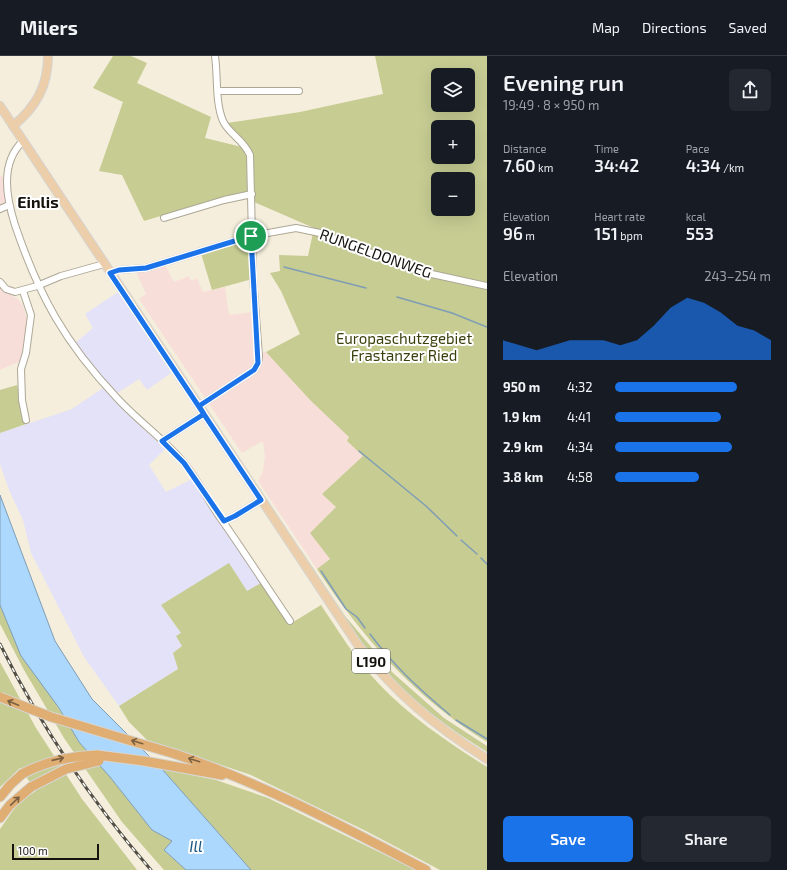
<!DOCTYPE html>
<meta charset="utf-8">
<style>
body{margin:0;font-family:"Exo 2",sans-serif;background:#242831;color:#f1f3f6;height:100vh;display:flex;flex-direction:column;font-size:15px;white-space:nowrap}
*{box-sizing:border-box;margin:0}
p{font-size:13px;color:#9ea1a6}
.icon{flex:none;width:22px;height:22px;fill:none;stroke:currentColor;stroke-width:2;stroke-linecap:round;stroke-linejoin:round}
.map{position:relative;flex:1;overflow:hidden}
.side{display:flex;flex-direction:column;background:#171b24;width:300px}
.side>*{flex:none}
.controls{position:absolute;left:431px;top:12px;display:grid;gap:8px}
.controls a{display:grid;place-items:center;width:44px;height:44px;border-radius:6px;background:#171b24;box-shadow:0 4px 16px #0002;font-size:20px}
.scale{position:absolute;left:12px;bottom:10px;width:87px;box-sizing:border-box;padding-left:4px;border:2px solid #15130d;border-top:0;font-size:11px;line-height:14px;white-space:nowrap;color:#15130d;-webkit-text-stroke:3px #fff;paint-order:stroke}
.pin{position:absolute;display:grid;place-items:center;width:34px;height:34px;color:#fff;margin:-17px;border:2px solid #fff;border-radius:50%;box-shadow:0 1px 4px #0007}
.round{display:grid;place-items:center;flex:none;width:42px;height:42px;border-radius:6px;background:#242831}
.overview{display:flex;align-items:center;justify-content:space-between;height:68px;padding:0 16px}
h1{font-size:22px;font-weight:600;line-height:30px}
.metrics{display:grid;grid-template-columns:repeat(3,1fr);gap:6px;height:68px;padding:4px 16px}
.metrics div{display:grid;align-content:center}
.metrics b{font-size:17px;font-weight:600}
.metrics small{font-size:11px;font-weight:400}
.metrics p{font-size:11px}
.chart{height:112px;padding:8px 16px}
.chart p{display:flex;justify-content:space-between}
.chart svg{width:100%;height:72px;margin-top:4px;fill:#1a73e8;opacity:.7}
.action{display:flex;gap:8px;margin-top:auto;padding:8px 16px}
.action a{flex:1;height:46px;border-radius:6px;background:#1a73e8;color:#fff;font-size:16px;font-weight:600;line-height:46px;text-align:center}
.action a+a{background:#242831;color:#f1f3f6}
ul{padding:0 16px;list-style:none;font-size:13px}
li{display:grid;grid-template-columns:64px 48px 1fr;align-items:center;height:30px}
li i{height:10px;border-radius:5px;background:#1a73e8}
header{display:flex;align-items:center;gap:24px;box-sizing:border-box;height:56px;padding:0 20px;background:#171b24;border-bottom:1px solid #363941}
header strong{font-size:19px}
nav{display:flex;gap:22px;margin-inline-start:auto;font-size:14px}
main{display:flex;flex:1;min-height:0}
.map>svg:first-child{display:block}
</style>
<header>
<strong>Milers</strong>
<nav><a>Map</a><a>Directions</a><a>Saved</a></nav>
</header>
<main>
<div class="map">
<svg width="487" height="814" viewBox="0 0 487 814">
<rect width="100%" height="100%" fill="#f5eedc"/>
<!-- commercial -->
<g fill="#f8ded9">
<path d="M0,120L3,121L4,136L9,153L0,157Z"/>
<path d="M165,209L174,226L189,220L191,225L197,222L203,236L225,231L229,259L252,256L256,297L266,296L310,344L349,381L347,385L363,400L322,438L336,451L311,477L330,503L317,513L258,425L263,415L265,400L263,386L259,387L242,397L139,243L146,238L136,216Z"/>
<path d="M0,229L4,235L18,243L23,250L28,267L21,305L0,314Z"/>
</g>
<!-- industrial -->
<g fill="#e4e2f8">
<path d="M118,236L171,317L147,334L139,323L116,338L75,287L93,272L85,258Z"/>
<path d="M103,332L118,349L165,393L149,409L166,436L192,423L261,527L247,535L229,508L161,549L181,577L182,590L173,597L178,613L119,650L84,601L31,497L23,464L9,434L0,408V377L72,353Z"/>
</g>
<!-- green -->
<g fill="#c6cc92" fill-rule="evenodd">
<path d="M113,0H131L147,7L137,27L211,61L205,82L250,93L227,67L300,56L383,38L375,0H487V686C415,642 363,582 317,513L330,503L310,477L336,451L322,438L363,400L347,385L349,381L310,344L266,296L300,278L281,235L270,217L280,215L279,199L308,200L314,172L254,146L253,136L224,141L144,165L122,119L99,115L123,46L93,32ZM438,19H468V49H438ZM438,71H468V101H438ZM438,123H468V153H438Z"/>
<path d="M254,175L256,222L212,234L200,194Z"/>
<path d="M17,329L26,368L0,377V334Z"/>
<path d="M301,494L345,560L393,617L444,662L487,690V696C448,672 412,645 381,611C351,576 326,535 300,497Z"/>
<path d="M229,507L247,535L261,527L290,568L321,549C339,576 356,604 379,628C410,661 449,687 487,711V814H440L366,775L251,719L147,684L129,666L119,650L178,613L173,597L182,590L176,580L181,577L161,549Z"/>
<path d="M0,549L10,572L79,686L110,721L152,774L172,785L164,794L186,814H164L122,766L64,682L24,614L0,568Z"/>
<path d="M0,606L36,672L82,743L137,814H0V773L19,746L36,735L20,712L0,731Z"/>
<path d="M162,713L216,724L268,742L416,814H251Z"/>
</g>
<!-- water -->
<path fill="#acd8fd" stroke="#7f9db5" d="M0,439L55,585L92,643L162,713L251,814H186L164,794L172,785L152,774L110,721L79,686L59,652L21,600L0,549Z"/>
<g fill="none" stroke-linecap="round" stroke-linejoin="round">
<!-- stream -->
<g stroke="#7f9db5" stroke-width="1.5">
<path d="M284,211L366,232"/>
<path d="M397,241L452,257L487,271"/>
<path d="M359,395L426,450L457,480"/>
<path d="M461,484L477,498"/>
<path d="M481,502L487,508"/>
<path d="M321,515L346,553L357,561L365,572"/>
<path d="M370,578C394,610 419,633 450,659"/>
<path d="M456,664L487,683"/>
</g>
<!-- minor casing -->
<g stroke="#ada796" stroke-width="8">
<g id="minor">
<path d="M218,35H299"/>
<path d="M23,85C0,107 6,141 15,169C39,240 65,287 117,342C138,365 164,383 184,407C197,423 207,442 219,460C243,494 266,530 290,565"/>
<path d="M0,153L9,149"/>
<path d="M164,162L224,144L252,138"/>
<path d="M110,217L119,214L146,212L251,180L296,172L320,177L418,215L487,230"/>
<path d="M0,226L6,233L15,236L37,230L61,220L104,208"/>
<path d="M23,235L31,259L26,297L21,313L22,344L26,364"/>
<path d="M199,350L254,314L258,307L259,300L253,221L250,99C243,83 229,78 223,65C215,46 218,21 215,0"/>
<path d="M162,385L204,358"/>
<path d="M224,465L235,460L261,444"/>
</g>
</g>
<!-- major casing -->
<g stroke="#d5d5d3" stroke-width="10">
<g id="major">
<path d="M0,50L358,589C396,638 435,670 487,703"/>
<path d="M13,70C36,51 48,30 48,0"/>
</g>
</g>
<!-- highway casing -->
<g stroke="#d5d5d3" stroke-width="11">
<g id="highway">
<path d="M175,698C262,727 344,771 426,814"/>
<path d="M97,699L144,705L222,719"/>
<path d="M0,741L10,729L22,718"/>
<path d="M0,762L10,749L31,731"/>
</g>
</g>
<!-- minor -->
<use href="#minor" stroke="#fff" stroke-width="6"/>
<!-- major -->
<use href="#major" stroke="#ecceaa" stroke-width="8"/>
<!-- highway -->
<use href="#highway" stroke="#e0ae72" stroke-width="9"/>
<!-- rail casing -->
<g stroke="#534f46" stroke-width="3">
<path id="rail" d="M0,588C40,669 92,746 151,814"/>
</g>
<!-- rail -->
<use href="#rail" stroke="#fff" stroke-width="1.5" stroke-dasharray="4.5" stroke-linecap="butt"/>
<!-- highway-bridge casing -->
<g stroke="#d5d5d3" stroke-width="11" stroke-linecap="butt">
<g id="highway-bridge">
<path d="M0,641L51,661L175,698"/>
<path d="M22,718C46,705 69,700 97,699"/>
<path d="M31,731L66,713L99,705"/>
</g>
</g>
<!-- highway-bridge -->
<use href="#highway-bridge" stroke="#e0ae72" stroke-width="9"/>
</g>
<!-- one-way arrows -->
<defs><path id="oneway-shaft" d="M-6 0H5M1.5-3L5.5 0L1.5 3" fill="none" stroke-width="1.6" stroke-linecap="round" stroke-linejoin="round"/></defs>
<g stroke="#7a6040">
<use href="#oneway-shaft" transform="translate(13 647) rotate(-157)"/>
<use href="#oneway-shaft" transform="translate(137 686) rotate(-163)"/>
<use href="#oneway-shaft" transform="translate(58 703) rotate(-13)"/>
<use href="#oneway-shaft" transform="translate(194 704) rotate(-162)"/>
<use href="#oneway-shaft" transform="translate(15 745) rotate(-44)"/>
</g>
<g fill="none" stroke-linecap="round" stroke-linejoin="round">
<!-- route casing -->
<g stroke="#fff" stroke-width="8">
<path id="route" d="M251,180L258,307L254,314L199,350L204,358L162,385L184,407L224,465L235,460L261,444L110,217L119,214L146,212L251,180"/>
</g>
<!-- route -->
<use href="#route" stroke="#1a73e8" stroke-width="5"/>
</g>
<g text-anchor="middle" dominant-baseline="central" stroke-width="4" stroke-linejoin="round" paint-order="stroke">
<!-- shield labels -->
<rect fill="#fff" stroke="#5b5a56" stroke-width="1" x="352" y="593" width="38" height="24" rx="3"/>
<g font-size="14" font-weight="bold" fill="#15130d">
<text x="371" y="605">L190</text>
</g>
<!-- street labels -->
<g font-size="15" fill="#15130d" stroke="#fff">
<text transform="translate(376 197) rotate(20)">RUNGELDONWEG</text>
</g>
<!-- park labels -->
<g font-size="15" fill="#3c400d" stroke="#fff">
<text x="404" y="282">Europaschutzgebiet<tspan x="404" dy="17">Frastanzer Ried</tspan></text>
</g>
<!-- neighbourhood labels -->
<g font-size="16" font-weight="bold" fill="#15130d" stroke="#fff">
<text x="38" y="145">Einlis</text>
</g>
<!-- water labels -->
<g font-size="16" font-style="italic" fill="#1d5984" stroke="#fff">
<text x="196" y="789">Ill</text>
</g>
</g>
</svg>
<div class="controls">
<a><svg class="icon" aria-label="layers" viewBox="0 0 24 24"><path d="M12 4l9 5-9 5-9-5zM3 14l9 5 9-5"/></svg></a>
<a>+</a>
<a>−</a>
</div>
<div class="scale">100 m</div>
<div class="pin" style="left:251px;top:180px;background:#1e9e55"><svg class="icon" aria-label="arrive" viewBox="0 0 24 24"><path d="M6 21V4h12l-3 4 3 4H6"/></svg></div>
</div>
<section class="side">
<div class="overview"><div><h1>Evening run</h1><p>19:49 · 8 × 950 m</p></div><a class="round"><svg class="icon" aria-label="share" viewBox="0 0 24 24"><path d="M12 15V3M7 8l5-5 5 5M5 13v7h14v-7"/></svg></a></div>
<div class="metrics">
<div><p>Distance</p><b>7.60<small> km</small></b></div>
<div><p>Time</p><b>34:42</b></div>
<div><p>Pace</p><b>4:34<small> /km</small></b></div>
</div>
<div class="metrics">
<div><p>Elevation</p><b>96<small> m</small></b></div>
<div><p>Heart rate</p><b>151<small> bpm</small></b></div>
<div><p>kcal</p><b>553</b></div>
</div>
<div class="chart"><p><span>Elevation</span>243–254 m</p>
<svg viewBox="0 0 160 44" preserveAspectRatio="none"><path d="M0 44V32L10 35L20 38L30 35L40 32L50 32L60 32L70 35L80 32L90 23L100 12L110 6L120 9L130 15L140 23L150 26L160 32V44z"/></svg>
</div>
<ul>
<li><b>950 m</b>4:32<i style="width:78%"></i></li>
<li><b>1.9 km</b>4:41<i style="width:68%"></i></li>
<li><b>2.9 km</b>4:34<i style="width:75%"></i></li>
<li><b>3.8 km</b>4:58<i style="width:54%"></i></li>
</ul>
<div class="action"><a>Save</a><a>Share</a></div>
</section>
</main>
